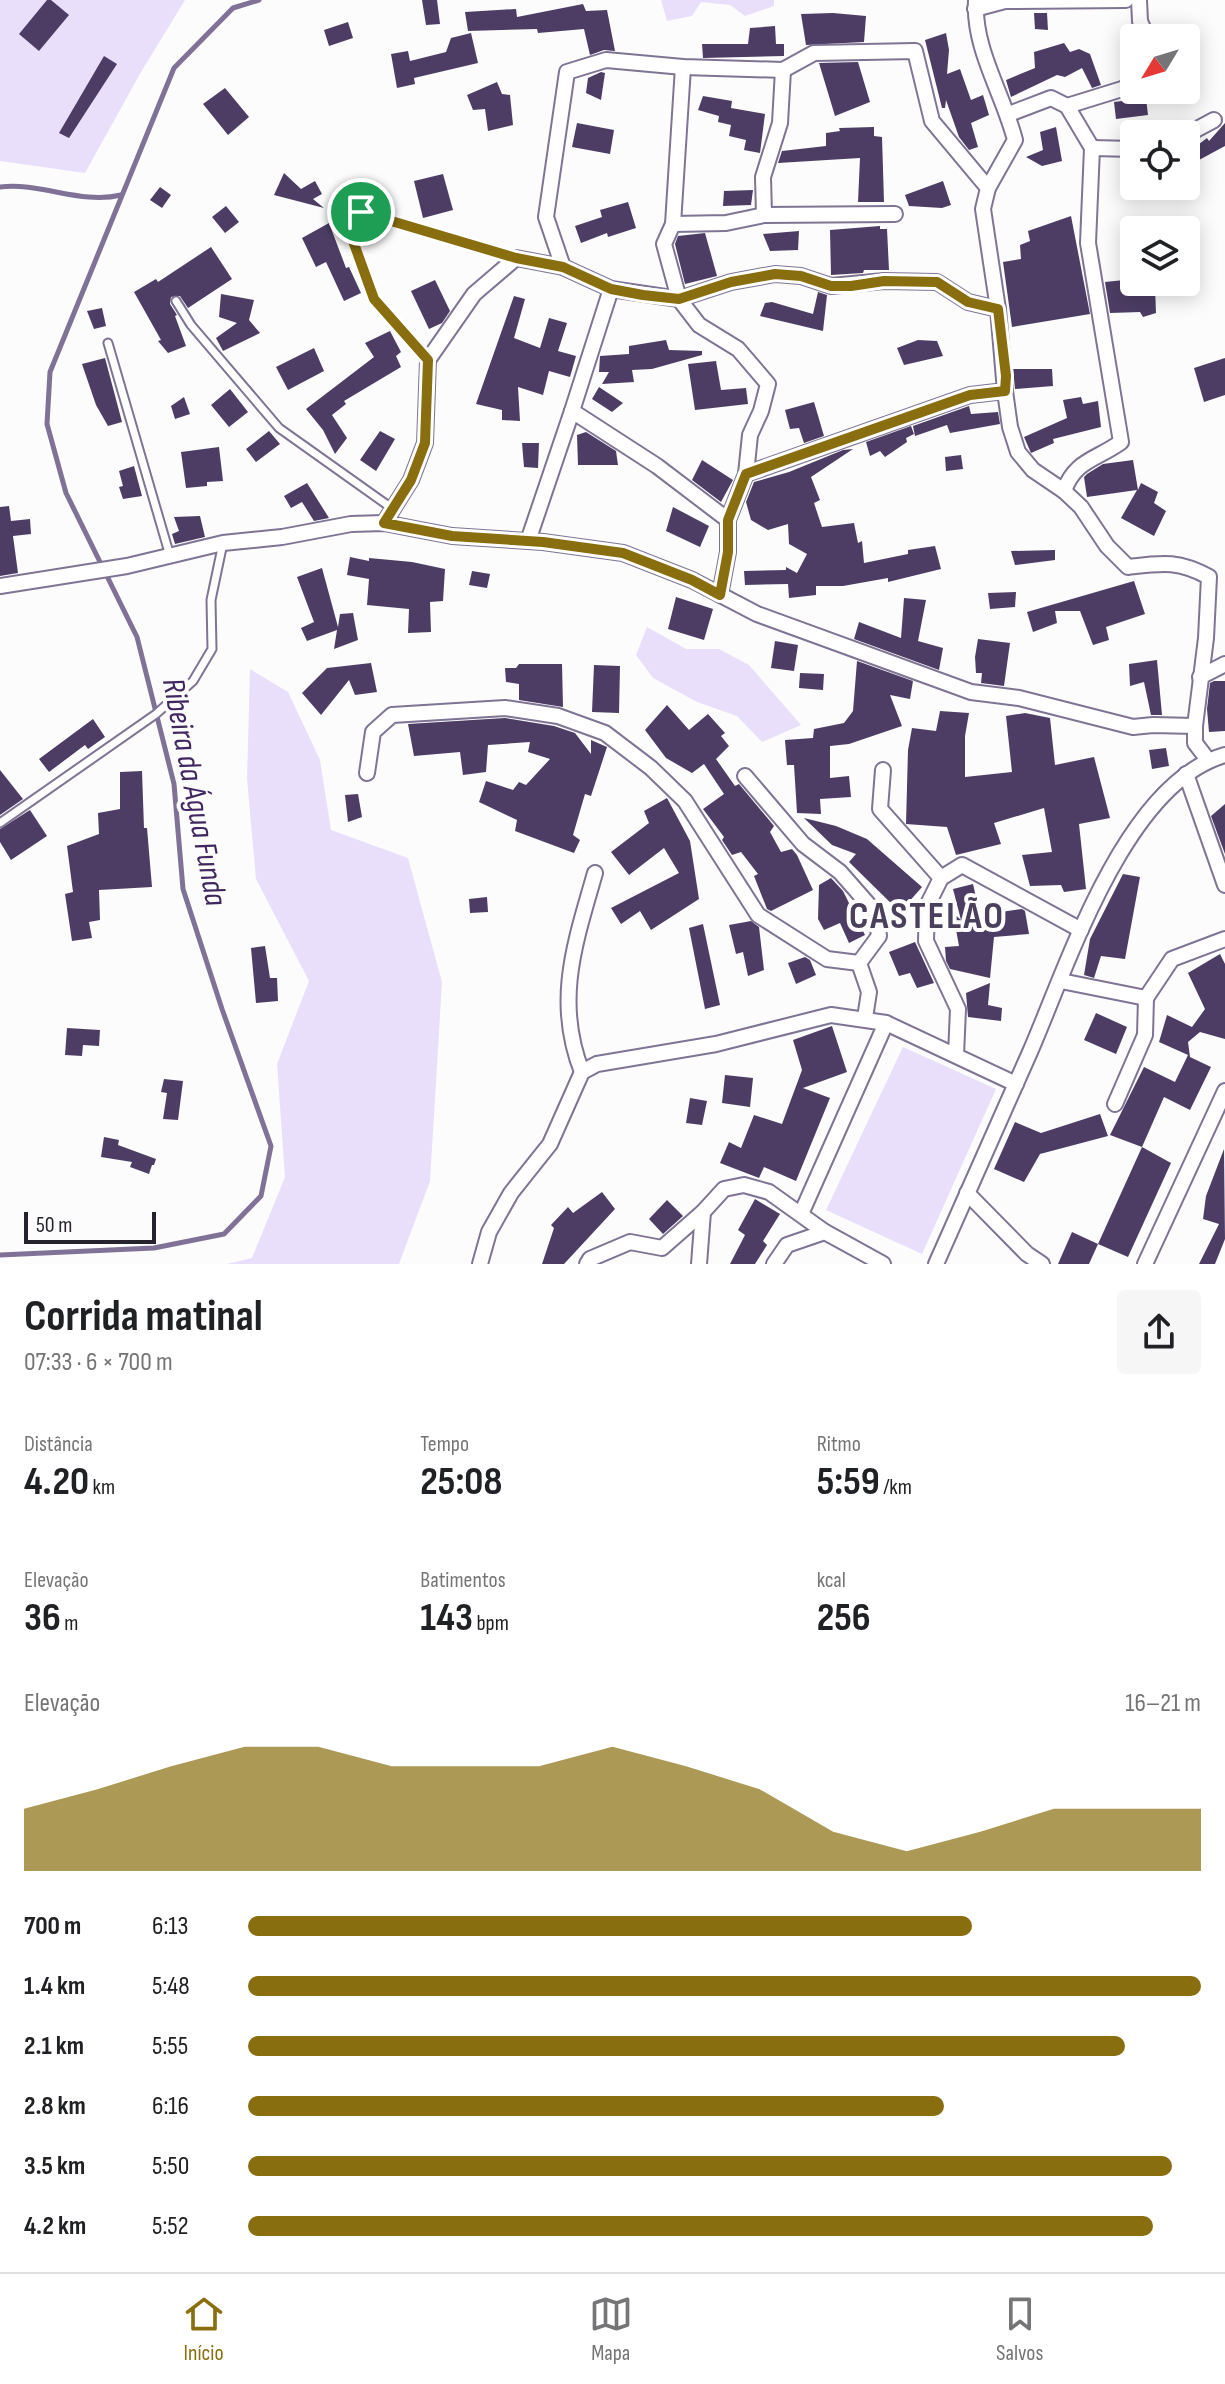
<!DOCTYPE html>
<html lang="pt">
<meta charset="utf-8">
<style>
body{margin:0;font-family:"Sofia Sans Condensed",sans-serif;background:#f6f6f6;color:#202124;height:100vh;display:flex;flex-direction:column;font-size:30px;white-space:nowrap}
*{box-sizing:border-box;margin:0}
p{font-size:26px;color:#757577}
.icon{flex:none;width:44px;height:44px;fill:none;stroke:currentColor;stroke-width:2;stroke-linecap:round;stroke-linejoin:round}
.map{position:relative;height:1264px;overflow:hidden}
.sheet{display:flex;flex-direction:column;background:#fff;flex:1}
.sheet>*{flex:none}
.needle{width:52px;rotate:232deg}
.tools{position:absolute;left:1120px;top:24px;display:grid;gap:16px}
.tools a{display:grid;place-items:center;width:80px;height:80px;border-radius:8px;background:#fff;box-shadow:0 4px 20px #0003;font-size:40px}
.scale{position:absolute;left:24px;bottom:20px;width:132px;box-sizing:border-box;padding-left:8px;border:4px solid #26222e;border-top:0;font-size:22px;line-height:28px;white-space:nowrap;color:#26222e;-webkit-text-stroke:6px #fcfcfc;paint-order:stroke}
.pin{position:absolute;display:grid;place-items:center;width:68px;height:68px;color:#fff;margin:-34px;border:4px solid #fff;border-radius:50%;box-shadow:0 2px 8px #0007}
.round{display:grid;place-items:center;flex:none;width:84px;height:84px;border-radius:8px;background:#f6f6f6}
.headline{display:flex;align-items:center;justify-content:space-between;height:136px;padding:0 24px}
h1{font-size:44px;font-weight:700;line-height:60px}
.figures{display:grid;grid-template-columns:repeat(3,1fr);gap:12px;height:136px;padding:8px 24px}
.figures div{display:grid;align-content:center}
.figures b{font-size:40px;font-weight:700}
.figures small{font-size:22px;font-weight:400}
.figures p{font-size:22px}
.chart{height:224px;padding:16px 24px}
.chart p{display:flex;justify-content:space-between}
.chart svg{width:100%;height:144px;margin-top:8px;fill:#896e0f;opacity:.7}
ul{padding:0 24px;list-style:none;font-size:26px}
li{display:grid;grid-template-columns:128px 96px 1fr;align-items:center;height:60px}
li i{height:20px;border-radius:10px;background:#896e0f}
.tabs{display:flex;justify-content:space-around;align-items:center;height:112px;border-top:2px solid #e0e0e0;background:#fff;font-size:22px;color:#757577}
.tabs a{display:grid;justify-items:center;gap:4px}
.tabs .selected{color:#896e0f}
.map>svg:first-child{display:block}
</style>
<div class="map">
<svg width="1225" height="1264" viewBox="0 0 1225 1264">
<rect width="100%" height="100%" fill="#fcfcfc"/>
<!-- green -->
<g fill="#e9dffb">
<path d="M0,0H185L141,72L85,173L0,161Z"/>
<path d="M661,0H774V6L745,16L730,5L701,2L692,16L667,21Z"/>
<path d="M647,627L686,649H719L749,665L801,725L762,742L737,716L697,702L653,678L636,655Z"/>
<path d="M250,669L288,692L320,760L331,830L408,858L442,982L430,1181L399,1264H227L252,1258L285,1177L277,1064L309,981L256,879L247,779Z"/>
<path d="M903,1047L996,1089L922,1254L826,1210Z"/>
</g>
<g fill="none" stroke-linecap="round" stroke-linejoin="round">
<!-- stream -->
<g stroke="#7f7296" stroke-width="5">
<path d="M0,187C41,182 81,205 121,195"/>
<path d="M0,1255L154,1248L224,1234L261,1196L271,1146L222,1009L183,889L174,784L137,637L66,493L47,424L50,372L174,68L233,8L259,0"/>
</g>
</g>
<!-- building -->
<g fill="#4d3d65">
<path d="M47,0H51L69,15L39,51L19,34Z"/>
<path d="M422,0H437L440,24L426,25Z"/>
<path d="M583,4L586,11L607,10L615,51L604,50L590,55L584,29L538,33L537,29L468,31L465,12L516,9L517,17Z"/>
<path d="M833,13L866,16L864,42L806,45L801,14Z"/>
<path d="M1034,13H1047L1048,30L1035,29Z"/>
<path d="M348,22L353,38L329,46L324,30Z"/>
<path d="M775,26L776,44H784V56L703,58L702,44H748L750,28Z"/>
<path d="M471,33L478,63L414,78L415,84L397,88L391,54L408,51L410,61L446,52L451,38Z"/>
<path d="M946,33L949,50L947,74L960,69L971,100L983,95L989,115L971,123L978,147L969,150L959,137L946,100L945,108H942L925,40Z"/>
<path d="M1064,43L1070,52L1079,49L1090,54L1101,85L1092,88L1082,68L1065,77L1057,75L1011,97L1006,80L1035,68L1034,52Z"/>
<path d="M104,56L117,64L69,138L59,133Z"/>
<path d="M858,62L870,102L835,116L819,63Z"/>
<path d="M601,72L605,73L601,100L586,93L588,78Z"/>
<path d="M497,82L502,94L510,95L513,125L488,131L485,109L473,110L467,95Z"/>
<path d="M225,88L249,117L228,135L203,104Z"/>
<path d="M703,96L732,101L731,108L765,114L760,153L744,150L746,140L729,136L731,125L718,122L719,116L698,110Z"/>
<path d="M1146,98L1148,115L1116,119L1114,102Z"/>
<path d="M577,123L614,130L610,154L572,147Z"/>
<path d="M1225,123V146L1186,167V154L1207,138L1209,141Z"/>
<path d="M874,127V136L882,137L884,202H858L860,158L778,163L782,151L826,146V133L840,131L839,128Z"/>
<path d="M1056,127L1062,161L1042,166L1026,157L1043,150L1040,132Z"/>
<path d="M284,173L301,189L315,181L322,194L313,199L324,208L274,195Z"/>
<path d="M443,174L453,210L423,218L414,181Z"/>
<path d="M943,181L951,205L942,208L909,206L905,195Z"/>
<path d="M160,187L171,195L162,208L150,200Z"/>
<path d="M753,190L751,205L723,206L724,191Z"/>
<path d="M628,202L636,228L608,237L607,233L581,243L575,226L602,217L600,210Z"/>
<path d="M226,206L239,222L225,233L212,217Z"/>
<path d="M1071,216L1090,314L1012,327L1003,262L1021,259L1020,245L1030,241L1028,231Z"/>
<path d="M329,223L346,268L349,267L361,293L344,301L326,262L316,267L302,238Z"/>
<path d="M880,226V229H887L889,270H864L863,273L831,275L830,230Z"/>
<path d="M799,231L798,250L770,251L763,234Z"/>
<path d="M705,233L717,276L685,284L675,244L678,236Z"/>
<path d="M211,247L232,279L188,308L180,296L171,297L170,304L177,315L175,316L186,346L168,353L158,341L161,340L134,292L156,279L158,282Z"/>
<path d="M1134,279L1139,287H1155L1156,313L1143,317L1140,312L1110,313L1105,282Z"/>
<path d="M435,280L450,311L442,323L429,329L411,291Z"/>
<path d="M818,292L827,295L823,331L760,316L765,303L772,302L813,314Z"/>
<path d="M221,294L254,300L249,320L260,333L223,351L216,338L237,323L219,317Z"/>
<path d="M514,296L525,299L514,338L540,348L549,318L567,323L558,351L576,356L570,377L549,371L543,395L518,387L520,421L502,420V410L476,404Z"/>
<path d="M102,308L106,326L94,329L87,311Z"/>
<path d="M390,331L401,352L396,356L401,367L344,401L346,404L332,415L347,438L335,454L323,430L306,409L374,357L365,343Z"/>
<path d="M666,340L669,350L702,351V355L652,369L632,370L634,382L602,384L609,372H599L600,356L629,354V346Z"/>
<path d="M918,340L937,341L943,356L904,365L897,348Z"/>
<path d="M314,348L324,371L288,390L276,367Z"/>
<path d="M105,358L122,422L108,426L96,405L82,364Z"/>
<path d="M1225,358V395L1204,402L1194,368Z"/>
<path d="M716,361L721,390L746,388L748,404L695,410L688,364Z"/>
<path d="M1013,369H1052L1053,386L1015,389Z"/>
<path d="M599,387L623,403L612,412L592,399Z"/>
<path d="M230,389L248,412L229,427L211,405Z"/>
<path d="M184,397L190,414L175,419L171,406Z"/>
<path d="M1081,397L1083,404L1098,401L1101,427L1053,439L1054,443L1031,453L1024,437L1067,418L1063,400Z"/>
<path d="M814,402L824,436L804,443L799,428L790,429L785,410Z"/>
<path d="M969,406L971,414L998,412L1000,424L950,433L947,425L915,436L913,426Z"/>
<path d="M911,426L914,434L906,438L907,442L885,457L880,451L870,456L866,442Z"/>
<path d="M269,431L280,444L256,462L246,449Z"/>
<path d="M380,431L395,439L376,471L360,460Z"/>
<path d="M586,432L616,451L618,465H578L577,435Z"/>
<path d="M522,443H539L538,468L524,467Z"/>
<path d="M219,447L223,481L207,482V486L186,488L181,452Z"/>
<path d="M853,449L811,477L820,500L814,503L822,527L854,523L858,543L862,541L864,563L908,554V550L935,546L941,569L888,582V578L843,586H816V595L789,598L788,584L745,585L744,571L786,570V567L797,573L807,554L789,544L788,524L768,530L751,520L746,502L754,482L789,472L843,450Z"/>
<path d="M961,455L963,469L946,471L945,457Z"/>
<path d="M702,460L733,480L721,502L692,480Z"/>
<path d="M1133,460L1138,490L1141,483L1158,492L1154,503L1166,511L1154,536L1121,518L1137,490L1087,497L1084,477L1087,474L1103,464Z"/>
<path d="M134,466L142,496L123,499L119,487L123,486L119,471Z"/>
<path d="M307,483L329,518L314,521L302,502L291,508L284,496Z"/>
<path d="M9,506L11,521L30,519L31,534L13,536L18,573L0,576V507Z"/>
<path d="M673,507L709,526L700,547L666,531Z"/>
<path d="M200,516L205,537L175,544L172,534L179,531L174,517Z"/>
<path d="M1055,550V560L1015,565L1011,551Z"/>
<path d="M350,557L369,561V558L412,562L445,569L443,601L430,602L431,632L408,633L409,609L367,605L369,579L347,575Z"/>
<path d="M322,568L338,627L340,614L353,613L358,640L334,649L337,630L307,641L301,628L314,622L297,577Z"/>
<path d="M472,571L490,574L487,588L469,585Z"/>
<path d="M1134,581L1145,614L1106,627L1109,640L1093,645L1080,611H1055L1057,623L1033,632L1027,612Z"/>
<path d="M1016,592L1015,607L990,609L988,593Z"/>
<path d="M676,597L713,609L704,640L668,629Z"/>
<path d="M904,598L926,600L918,641L943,648L939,670L854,639L859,622L901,638Z"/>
<path d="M978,639L1010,643L1004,686L981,683L982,673H976L975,657Z"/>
<path d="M775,641L798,645L794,671L771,668Z"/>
<path d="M1157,660L1162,715H1151L1144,682L1130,686L1129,664Z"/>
<path d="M857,661L913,681L910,699L890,695L902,726L849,744L830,746V778L849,776L851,797L820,799L821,814L797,813L794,765H787L785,740L813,738L814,729L844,723L853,711Z"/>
<path d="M371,663L377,692L355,695L349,680L321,715L302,693L327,668Z"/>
<path d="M519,664H562L563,707L519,700V684L506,682L505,668H516Z"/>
<path d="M594,665L620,666L619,713L592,712Z"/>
<path d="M800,673L824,674L823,690L799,688Z"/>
<path d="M1214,681H1225V731L1209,732L1207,709L1210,683Z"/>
<path d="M667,705L689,730L708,714L725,733L721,736L729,746L716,759L735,786L739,784L774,826L770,832L781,852L792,849L797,855L813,890L771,911L767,909L754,876L758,874L741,852L732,855L722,840L724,837L703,809L724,794L704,764L692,773L666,758L645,730Z"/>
<path d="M940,711L969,713L965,736V777L1012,772L1006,716L1025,713L1050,718L1055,765L1094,757L1110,818L1079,824L1086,889L1064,892L1061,885L1030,886L1022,855L1052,852L1044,808L994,823L1001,844L956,855L947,827L906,824L908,750L912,728L936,731Z"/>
<path d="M505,718L554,726L575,733L591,754V740L607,747L591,796L585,794L573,835L580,840L574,853L515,831L517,820L479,802L486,781L513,790L519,782L526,785L550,759L528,752L530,742L488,745L486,772L463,775L460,752L414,756L408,724Z"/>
<path d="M93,719L105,737L88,749L85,745L49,772L39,759Z"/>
<path d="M1166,748L1169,766L1152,769L1149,750Z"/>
<path d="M0,770L23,799L0,815Z"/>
<path d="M142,771L144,828H147L152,887L99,890L100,920L89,922L92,938L72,941L65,894L73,892L67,846L99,834L98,813L120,809V772Z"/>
<path d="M358,794L362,817L348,822L345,795Z"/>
<path d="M667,798L690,841L699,899L651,930L640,911L621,924L611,908L679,873L664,848L629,875L611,852L649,823L644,811Z"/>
<path d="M1225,804V854L1211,816Z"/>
<path d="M30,810L47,836L11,860L0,842V829Z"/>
<path d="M804,818L836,826L867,839L922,887L900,912L849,862L856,854L832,845Z"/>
<path d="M1123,874L1140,877L1125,959L1101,956L1094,978L1084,975L1090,939Z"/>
<path d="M831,878L843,891L865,935L849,943L840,923L824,930L818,919L819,885Z"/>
<path d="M973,884L980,915L1022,909L1025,911L1029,934L994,937L990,978L950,969L946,961L945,947L959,946L953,913L961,920L953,889Z"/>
<path d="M487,897L488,912L470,913L469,899Z"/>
<path d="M751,921L759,927L764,970L748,976L743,952L736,954L729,925Z"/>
<path d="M703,924L720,1005L705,1009L689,928Z"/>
<path d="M915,942L934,983L917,988L910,973L899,976L889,952Z"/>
<path d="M265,946L270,978H277L278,1001L256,1003L251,948Z"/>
<path d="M1220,954L1225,964V1039L1200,1032L1188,1042L1190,1057L1211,1067L1190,1110L1164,1097L1142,1147L1110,1135L1144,1067L1175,1082L1188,1055L1159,1042L1167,1015L1192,1027L1205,1009L1188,973Z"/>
<path d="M805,957L810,960L816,975L796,984L788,963Z"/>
<path d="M990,983L988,1005L1002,1008L1001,1021L968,1017L966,993Z"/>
<path d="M1096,1013L1127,1027L1116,1054L1084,1040Z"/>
<path d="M832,1026L847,1072L803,1088L830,1098L796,1181L764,1167L759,1178L720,1163L729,1142L741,1148L754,1115L782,1124L802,1070L793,1040Z"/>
<path d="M67,1028L100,1030L99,1046L83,1045L82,1056L65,1055Z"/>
<path d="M725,1075L753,1078L750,1107L722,1103Z"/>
<path d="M164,1079L183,1081L178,1120L163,1119L167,1093L161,1092Z"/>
<path d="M690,1098L707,1101L702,1125L686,1123Z"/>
<path d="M1100,1114L1108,1136L1040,1154L1024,1182L994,1169L1015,1122L1041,1133Z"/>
<path d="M104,1137L119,1140L118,1145L156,1159L154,1165H152L149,1174L130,1167L132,1162L101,1157Z"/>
<path d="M1142,1147L1171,1163L1128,1257L1098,1244Z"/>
<path d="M1224,1149L1225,1239L1215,1264H1199L1219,1224L1203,1219L1206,1196Z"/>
<path d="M602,1192L615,1209L564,1264H542L554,1228L551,1225L568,1207L573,1213Z"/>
<path d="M755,1199L780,1214L763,1241L767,1245L755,1264H730L745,1235L738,1230Z"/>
<path d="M667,1200L683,1216L663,1234L649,1219Z"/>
<path d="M1072,1232L1098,1244L1089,1264H1058Z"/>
</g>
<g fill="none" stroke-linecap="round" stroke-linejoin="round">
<!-- lane casing -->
<g stroke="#7f7493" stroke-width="11">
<g id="lane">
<path d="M176,301L191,325L279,428L393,509"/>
<path d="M108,343L170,556"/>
<path d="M428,360L374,299L344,216L361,212L514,257"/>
<path d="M0,823L156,714L193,681L212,649L211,600L223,543"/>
</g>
</g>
<!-- street casing -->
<g stroke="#7f7493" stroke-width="18">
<g id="street">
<path d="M976,0C973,49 1003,93 1015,140L988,188L983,209L998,309L1005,391L1010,427L1018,452L1033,470L1064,491L1081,507L1107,546L1128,567C1162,563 1178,560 1209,577L1206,638L1195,726V743L1208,760"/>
<path d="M1139,0L1140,21L1147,38"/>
<path d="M975,9L1005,1L1126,0"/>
<path d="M783,70L780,123L763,177L764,215L895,214"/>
<path d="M1067,106L1122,89L1134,83"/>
<path d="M1009,114L1051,98L1067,106L1092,148L1088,243L1121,442C1096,460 1075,460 1064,491"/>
<path d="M1186,135L1214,120"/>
<path d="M1092,148L1134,149"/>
<path d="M673,224L683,67"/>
<path d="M563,267L546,217L567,72L606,60L683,67L783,70L814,53L915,51L932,121L988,188"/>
<path d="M572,411L611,289"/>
<path d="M746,474L970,395L1005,391"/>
<path d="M728,520L746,474L750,435L761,411L768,384L738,349L699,325L679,299L664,244L673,224L726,223L764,215"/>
<path d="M384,523L411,480L425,443L428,360L474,294L516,258L563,267L611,289L679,299L731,282L775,274L801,276L831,286L884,281L937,282L968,302L998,309"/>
<path d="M528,541L572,411L657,466L728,520V552L720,595"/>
<path d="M0,586L127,566L223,543L282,537L351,524L384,523L452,536L543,542L623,553L692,580L757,614L971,692L1019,698L1133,727L1153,725L1195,726"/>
<path d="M1200,677L1225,664"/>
<path d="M883,770L880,809L941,878"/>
<path d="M367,773L373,732L392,715L505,708L558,716L605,733L651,768L685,801L758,915L827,959L859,963"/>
<path d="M1186,774L1225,885"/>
<path d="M745,776L803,844L840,872L876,913L879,936L859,963L869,992L865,1018"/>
<path d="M1061,981L1146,998L1172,959L1225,939"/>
<path d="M886,1023L1016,1084"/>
<path d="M956,1055L958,1009L926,941L927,906L941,878L962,865L1081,930"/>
<path d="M582,1072C554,1001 575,943 595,873"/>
<path d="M1115,1104L1145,1035L1146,998"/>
<path d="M967,1193L1027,1254L1042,1264"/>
<path d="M480,1264L489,1232L511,1193L550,1144L582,1072L597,1064L716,1044L831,1015L886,1023L801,1214"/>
<path d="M587,1264L590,1259L630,1242L662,1248L703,1212L724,1189L744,1185L769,1192L825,1232L883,1264"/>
<path d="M699,1264L703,1212"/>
<path d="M774,1264L787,1245L825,1232"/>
<path d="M936,1264C967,1193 999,1123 1030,1052C1068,965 1125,783 1225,755"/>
<path d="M1145,1264L1225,1091"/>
</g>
</g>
<!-- lane -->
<use href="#lane" stroke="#fff" stroke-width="7"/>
<!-- street -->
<use href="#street" stroke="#fff" stroke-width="14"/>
</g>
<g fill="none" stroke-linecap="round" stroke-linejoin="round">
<!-- route casing -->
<g stroke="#fff" stroke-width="16">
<path id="route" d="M361,212L516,258L563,267L611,289L643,295L679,299L731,282L775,274L801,276L831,286H851L884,281L937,282L968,302L998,309L1006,376L1005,391L970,395L746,474L728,520V552L720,595L692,580L623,553L543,542L452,536L384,523L411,480L425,443L428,360L374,299L344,216Z"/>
</g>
<!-- route -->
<use href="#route" stroke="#896e0f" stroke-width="10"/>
</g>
<g text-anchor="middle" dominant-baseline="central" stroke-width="8" stroke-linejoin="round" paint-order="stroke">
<!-- water labels -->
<g font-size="32" font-style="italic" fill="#402760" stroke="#fcfcfc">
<text transform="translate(194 792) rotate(79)">Ribeira da Água Funda</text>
</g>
<!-- district labels -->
<g font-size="38" font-weight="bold" letter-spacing="2" fill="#4b405c" stroke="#fcfcfc">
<text x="927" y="916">CASTELÃO</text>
</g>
</g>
</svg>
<div class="tools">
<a><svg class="needle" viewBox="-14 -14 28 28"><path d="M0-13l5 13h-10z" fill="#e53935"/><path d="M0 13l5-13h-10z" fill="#757577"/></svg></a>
<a><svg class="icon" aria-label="locate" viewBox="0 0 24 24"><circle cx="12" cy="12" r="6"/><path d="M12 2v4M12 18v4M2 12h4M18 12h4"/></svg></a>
<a><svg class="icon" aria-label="layers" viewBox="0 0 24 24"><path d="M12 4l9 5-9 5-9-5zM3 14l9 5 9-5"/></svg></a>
</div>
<div class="scale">50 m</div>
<div class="pin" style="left:361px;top:212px;background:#1e9e55"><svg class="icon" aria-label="arrive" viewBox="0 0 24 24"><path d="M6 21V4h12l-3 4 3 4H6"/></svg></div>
</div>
<section class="sheet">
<div class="headline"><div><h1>Corrida matinal</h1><p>07:33 · 6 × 700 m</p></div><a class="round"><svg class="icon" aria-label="share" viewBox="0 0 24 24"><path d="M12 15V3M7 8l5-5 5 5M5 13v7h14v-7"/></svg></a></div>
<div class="figures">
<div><p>Distância</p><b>4.20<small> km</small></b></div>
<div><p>Tempo</p><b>25:08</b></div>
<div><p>Ritmo</p><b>5:59<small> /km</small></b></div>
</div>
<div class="figures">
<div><p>Elevação</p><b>36<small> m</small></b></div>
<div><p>Batimentos</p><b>143<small> bpm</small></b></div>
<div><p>kcal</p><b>256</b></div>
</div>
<div class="chart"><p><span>Elevação</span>16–21 m</p>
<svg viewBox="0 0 160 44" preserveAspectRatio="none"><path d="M0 44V25L10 19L20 12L30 6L40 6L50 12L60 12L70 12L80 6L90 12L100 19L110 32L120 38L130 32L140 25L150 25L160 25V44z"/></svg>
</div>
<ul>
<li><b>700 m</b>6:13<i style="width:76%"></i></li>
<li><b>1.4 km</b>5:48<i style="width:100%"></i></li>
<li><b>2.1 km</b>5:55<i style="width:92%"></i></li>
<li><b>2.8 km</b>6:16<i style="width:73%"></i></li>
<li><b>3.5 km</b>5:50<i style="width:97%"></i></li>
<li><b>4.2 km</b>5:52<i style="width:95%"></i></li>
</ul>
</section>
<nav class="tabs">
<a class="selected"><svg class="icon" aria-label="home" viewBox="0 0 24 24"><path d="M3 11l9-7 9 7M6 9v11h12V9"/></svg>Início</a>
<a><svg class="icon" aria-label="map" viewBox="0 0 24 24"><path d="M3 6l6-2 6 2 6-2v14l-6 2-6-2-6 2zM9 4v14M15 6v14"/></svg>Mapa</a>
<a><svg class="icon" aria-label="saved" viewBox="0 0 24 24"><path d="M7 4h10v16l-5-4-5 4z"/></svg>Salvos</a>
</nav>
